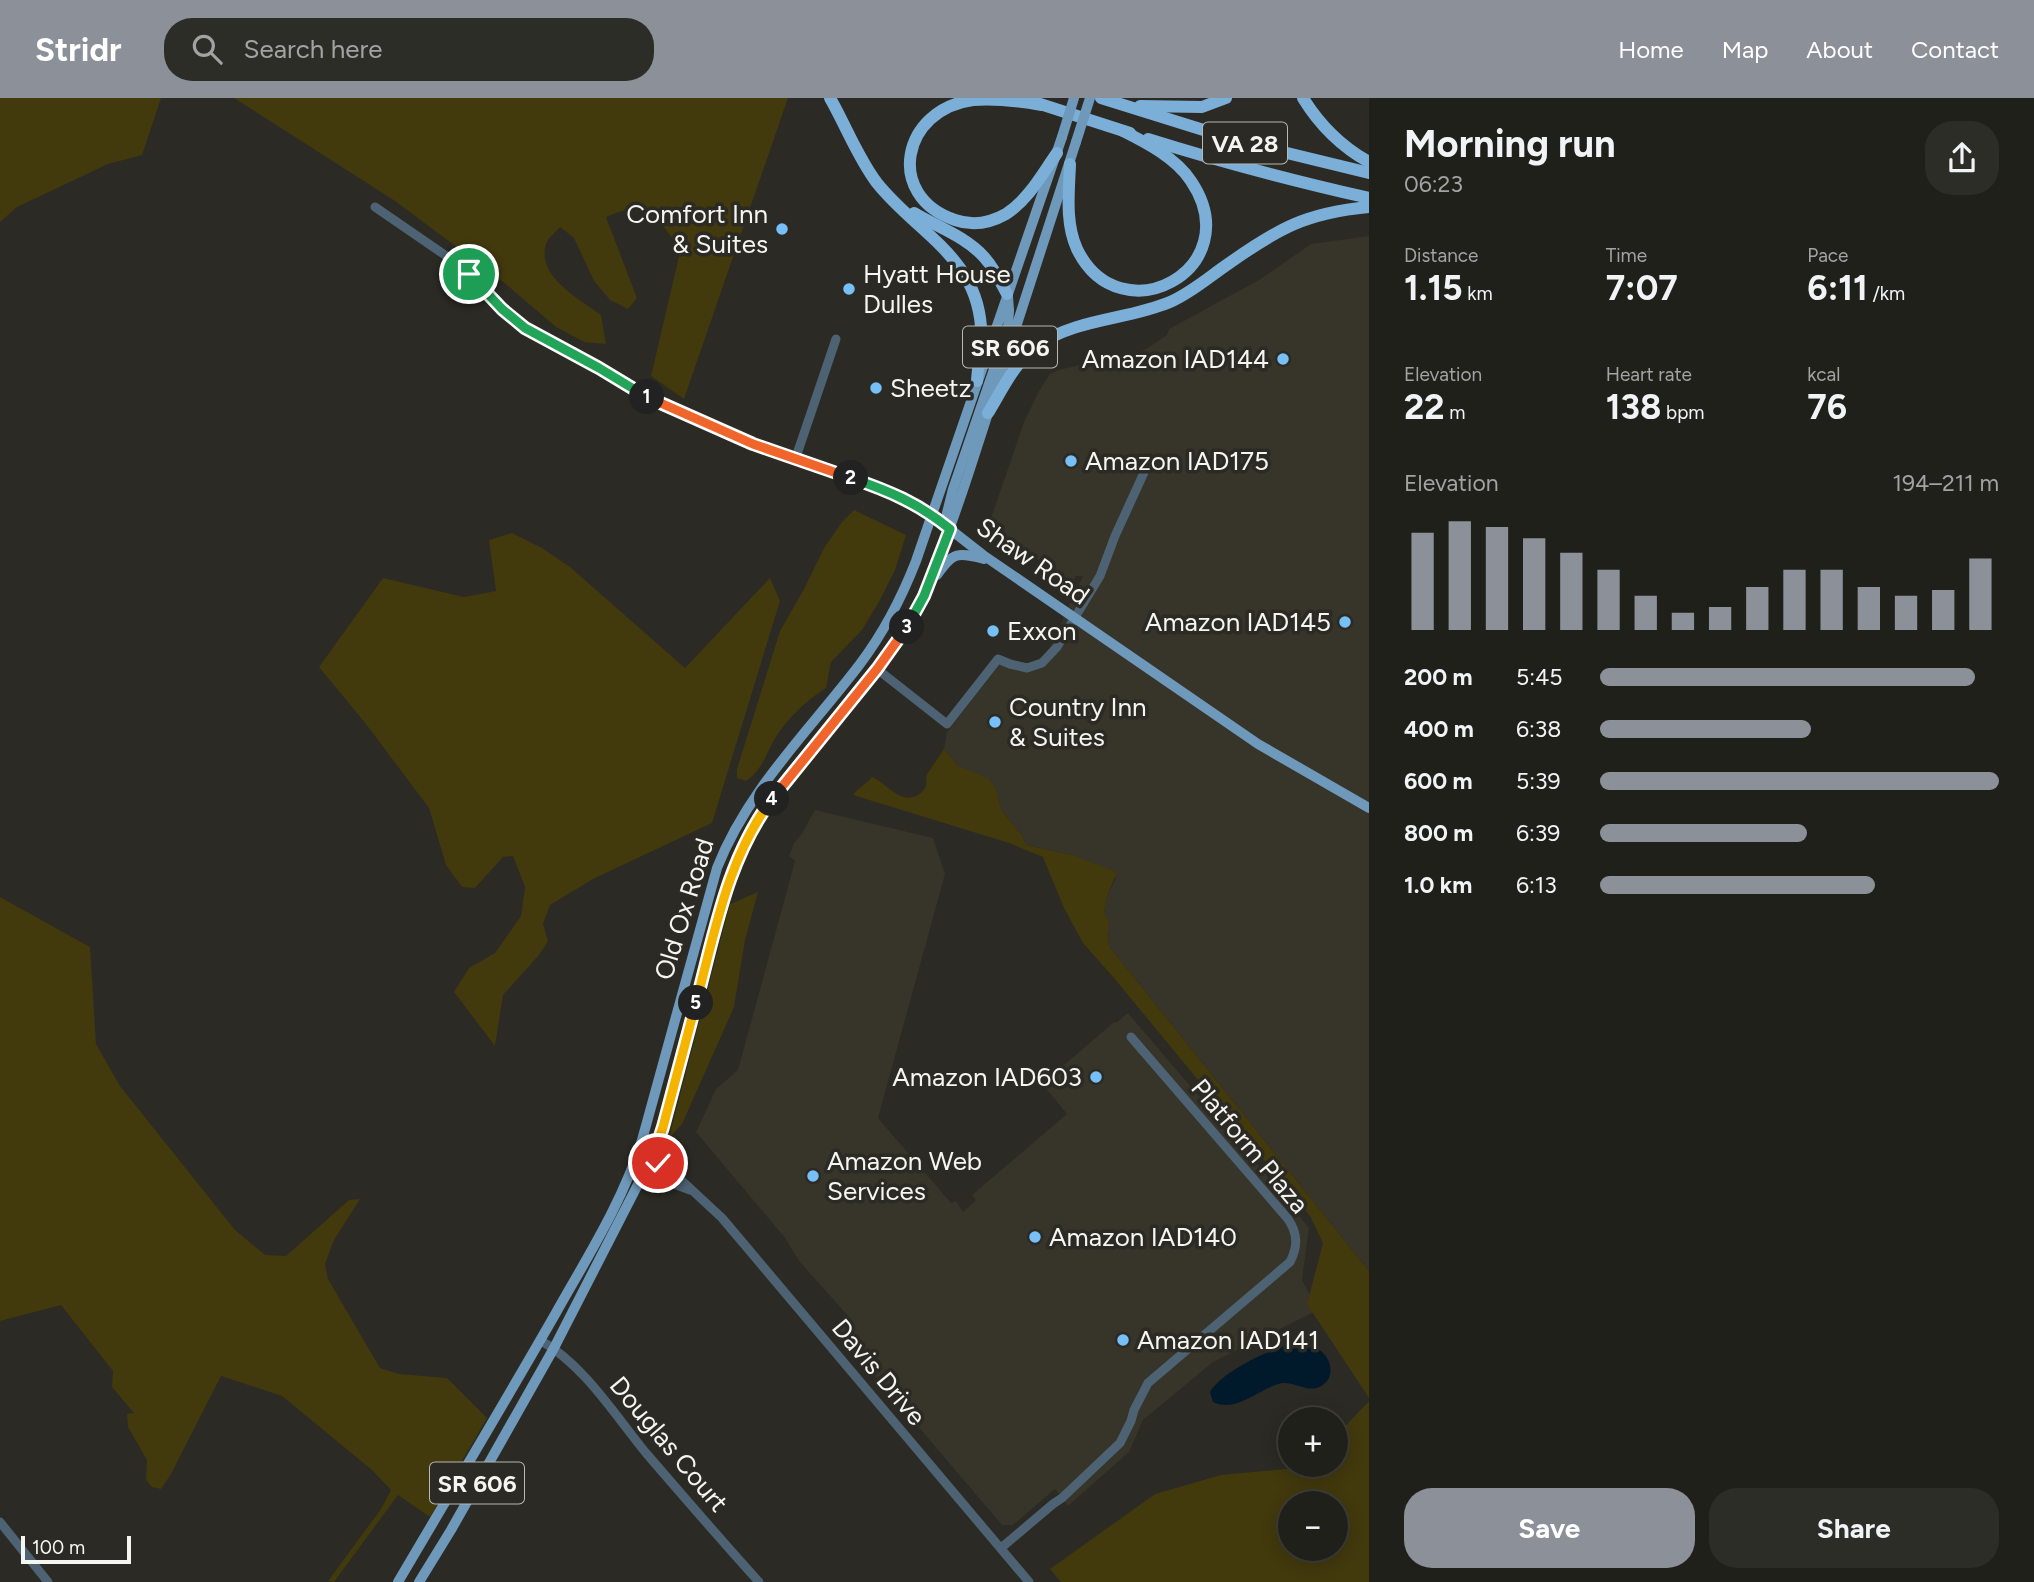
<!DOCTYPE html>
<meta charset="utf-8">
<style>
body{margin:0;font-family:Figtree,sans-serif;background:#2d2d28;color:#f1f3f6;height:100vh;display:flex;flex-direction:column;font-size:26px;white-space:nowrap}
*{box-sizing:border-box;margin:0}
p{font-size:23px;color:#a2a3a3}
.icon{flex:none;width:38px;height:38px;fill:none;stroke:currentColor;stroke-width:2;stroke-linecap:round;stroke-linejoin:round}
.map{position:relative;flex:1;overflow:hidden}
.drawer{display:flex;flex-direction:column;background:#20201b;width:665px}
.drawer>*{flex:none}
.fabs{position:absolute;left:1278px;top:1309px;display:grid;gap:14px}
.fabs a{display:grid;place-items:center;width:70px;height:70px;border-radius:50%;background:#20201b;box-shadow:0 4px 18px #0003,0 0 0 2px #3d3e3a;font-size:35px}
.scale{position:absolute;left:21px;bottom:18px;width:110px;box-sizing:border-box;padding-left:7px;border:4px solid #f5f5f1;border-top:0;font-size:19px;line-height:24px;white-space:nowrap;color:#f5f5f1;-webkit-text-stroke:5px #2b2a24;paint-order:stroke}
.pin{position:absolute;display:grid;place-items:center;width:60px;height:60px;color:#fff;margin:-30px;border:4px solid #fff;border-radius:50%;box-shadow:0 2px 7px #0007}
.km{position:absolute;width:35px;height:35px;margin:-18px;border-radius:50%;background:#222;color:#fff;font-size:19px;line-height:35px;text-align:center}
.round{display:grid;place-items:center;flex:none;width:74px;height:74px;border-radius:28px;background:#2d2d28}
.summary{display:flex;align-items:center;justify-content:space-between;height:119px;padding:0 35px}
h1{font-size:38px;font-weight:700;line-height:52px}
.stats{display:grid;grid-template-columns:repeat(3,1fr);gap:10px;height:119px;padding:7px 35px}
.stats div{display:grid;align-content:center}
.stats b{font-size:35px;font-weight:700}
.stats small{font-size:19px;font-weight:400}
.stats p{font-size:19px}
.chart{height:196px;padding:14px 35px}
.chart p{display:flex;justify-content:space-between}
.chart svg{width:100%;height:126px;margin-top:7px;stroke:#8c9099;stroke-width:6}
.cta{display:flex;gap:14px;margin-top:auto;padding:14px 35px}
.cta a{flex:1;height:80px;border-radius:28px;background:#8c9099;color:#fff;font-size:28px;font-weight:700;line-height:80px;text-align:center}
.cta a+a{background:#2d2d28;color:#f1f3f6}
ul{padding:0 35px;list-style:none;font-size:23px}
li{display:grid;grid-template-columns:112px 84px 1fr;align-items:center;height:52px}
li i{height:18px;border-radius:9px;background:#8c9099}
header{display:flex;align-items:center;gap:42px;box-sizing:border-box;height:98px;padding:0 35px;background:#8c9099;color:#fff}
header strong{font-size:33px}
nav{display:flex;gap:38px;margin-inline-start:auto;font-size:24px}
.search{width:490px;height:63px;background:#2d2d28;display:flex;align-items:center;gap:18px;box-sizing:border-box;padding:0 24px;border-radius:28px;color:#a2a3a3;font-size:26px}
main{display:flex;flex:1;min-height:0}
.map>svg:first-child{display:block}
</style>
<header>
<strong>Stridr</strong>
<div class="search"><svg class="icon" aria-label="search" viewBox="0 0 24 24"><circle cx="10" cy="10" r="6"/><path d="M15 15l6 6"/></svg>Search here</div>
<nav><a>Home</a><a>Map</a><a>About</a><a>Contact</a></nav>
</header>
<main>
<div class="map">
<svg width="1369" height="1484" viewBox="0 0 1369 1484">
<rect width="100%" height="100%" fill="#2b2a24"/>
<!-- built -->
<g fill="#373429">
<path d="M1369,138V1173L1109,848V837L1104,815L1108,796L1116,780L1073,757L1026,747L1023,739L1001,711L996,691L958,668L944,651L947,634L1004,561L1025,565L1032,564L1042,559L1048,553L1083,478H1076L1072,485L1063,480L1064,476L1041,464L989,426L1024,324L1039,293L1049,277L1058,272L1143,253L1167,237L1169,231L1259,182L1311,146Z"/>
<path d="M815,712L933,740L945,776L878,1020L951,1105L956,1103L963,1114L976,1102L972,1097L1067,1016L1042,986L1114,924L1116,925L1128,915L1273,1085L1309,1130L1302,1182L1318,1212L1213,1264L1143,1322L1129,1354L1068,1408L1055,1391L1013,1427H1002L835,1231L849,1219L799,1163L785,1140L696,1034L716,991L738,972L795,763L789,758L794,745L801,737Z"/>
</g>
<!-- green -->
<g fill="#42390d" fill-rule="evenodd">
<path d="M0,0H161L142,57L108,66L17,109L0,124Z"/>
<path d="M234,0H788L684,301L651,278L680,154C670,133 653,112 628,112C621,112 612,117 606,119L637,200L628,211L610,202L594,183L574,140L560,129C556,134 548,140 546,146C536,179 580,201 601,217L606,246L584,244L556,229L502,183L395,103Z"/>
<path d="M854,412L906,437L895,472L880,502L862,532L831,564L826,590C807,602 790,618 777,637C767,653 763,672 746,683L737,680V671L780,533L804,491L824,450L842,424Z"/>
<path d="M512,435L542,450L570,469L685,570L770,480L780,503L712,725L593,781L550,807L543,826L548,843L539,857L503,897L495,948L454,894L469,870L495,855L521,818L525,789L513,758L503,759L475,790L462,789L446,767L429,710L366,626L319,569L383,480L464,499L496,493L489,442Z"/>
<path d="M944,651L958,668L988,680L996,691L1001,711L1023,739L1026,747L1073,757L1117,774L1108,796L1104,815L1109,823L1108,830L1109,848L1369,1173V1300L1307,1206L1323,1145L1310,1118L1114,880L1083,845L1064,810L1043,759L1009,745L853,697C858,689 866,687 872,679C887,685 903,711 922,694C927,689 927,685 926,678Z"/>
<path d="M758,794L745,842L734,909L682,1026L669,1040L730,806Z"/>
<path d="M0,799L90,849L96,946L120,988L235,1132L265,1157L286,1158L349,1102L360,1101L334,1142L325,1166L328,1181L380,1270L399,1276L447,1280L487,1320L430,1419L398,1397L334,1484L328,1483L381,1411L391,1392L372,1372L282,1298L221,1278L171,1376L161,1391L152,1389L146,1382L147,1362L128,1329L127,1316L134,1315L112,1289L113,1273L61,1207L0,1223Z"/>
<path d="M1369,1303V1484H1061L1050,1471L1155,1396L1221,1377L1296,1370L1298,1367H1335V1339ZM1290,1405H1335V1451H1290Z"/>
</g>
<!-- water -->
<path fill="#00192b" d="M1296,1245C1304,1246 1314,1247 1321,1253C1333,1263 1335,1282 1319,1289C1306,1295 1292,1281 1278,1286C1257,1293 1235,1315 1213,1304L1210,1294C1221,1274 1273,1249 1296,1245Z"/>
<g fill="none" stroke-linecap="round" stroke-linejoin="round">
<!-- minor -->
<g stroke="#4d6272" stroke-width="9">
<path d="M375,109L458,166L475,181L502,211L525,230L599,270L647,299L753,346L888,393L912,404L932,417"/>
<path d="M795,362L836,241"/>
<path d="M877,571L947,626L998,561L1010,566L1027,570L1042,565L1057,549L1100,478L1115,438L1147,368"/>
<path d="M656,1052L655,1058L658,1065L679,1080L722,1120L1029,1484"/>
<path d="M645,1075L690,1092"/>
<path d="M540,1242C585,1268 614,1316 646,1355C683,1398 721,1442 759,1484"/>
<path d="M0,1424L48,1484"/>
<path d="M1001,1450L1053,1406L1062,1400L1120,1345L1131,1323L1134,1312L1148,1285L1290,1164C1298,1148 1298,1136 1288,1121L1131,939"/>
</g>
<!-- major -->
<g stroke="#6e99bb" stroke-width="10">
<path d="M932,417L983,457L1258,646L1369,710"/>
<path d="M949,428L947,415L953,391L1008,230L1009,212L1008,199"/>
<path d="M937,477C953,454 957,454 984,461"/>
<path d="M398,1484C451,1394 505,1304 557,1213C588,1158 623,1103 642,1042L717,770C748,691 810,632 860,566C884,534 902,499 916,463L1062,39"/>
<path d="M419,1484L451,1432L554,1250L651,1061L663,1029C678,973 693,917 708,860C719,818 728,774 749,735C784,672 844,618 886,560C926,504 946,442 968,377L1076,44"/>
</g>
<!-- highway -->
<g stroke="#7bafd8" stroke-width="12">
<path d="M830,0C846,28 858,60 877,85C917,135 976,158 981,229C982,247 978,266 977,283"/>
<path d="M1101,0L1242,44L1369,75"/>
<path d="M1303,0C1319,26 1342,49 1369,64"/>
<path d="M1034,4L1130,35"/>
<path d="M1042,7C1019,3 996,0 973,2C902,11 884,98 955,122C972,128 990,125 1006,116C1029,101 1042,76 1057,55"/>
<path d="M1140,8L1202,9L1226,0"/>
<path d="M1148,41C1221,64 1294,83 1369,100"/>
<path d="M1070,66C1069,94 1065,125 1077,151C1120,240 1250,171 1191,83C1176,60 1147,45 1123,33"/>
<path d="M914,115C937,129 965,138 984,159C994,170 1000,183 1007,196"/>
<path d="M988,315C1002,292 1016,262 1038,247C1078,220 1127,222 1170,204C1191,195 1209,179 1228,166C1279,130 1306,115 1369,109"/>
</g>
<!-- major-bridge -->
<g stroke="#6e99bb" stroke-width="10">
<path d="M1062,39L1074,0"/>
<path d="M1076,44L1090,0"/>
</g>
</g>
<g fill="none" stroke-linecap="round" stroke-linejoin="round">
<!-- split-1 casing -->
<g stroke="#fff" stroke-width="14">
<path id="split-1" d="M469,176L502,211L525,230L599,270L647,299"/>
</g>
<!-- split-2 casing -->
<g stroke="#fff" stroke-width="14">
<path id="split-2" d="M647,299L753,346L851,380"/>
</g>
<!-- split-3 casing -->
<g stroke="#fff" stroke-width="14">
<path id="split-3" d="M851,380C889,393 918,405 950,431L924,498L907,529"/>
</g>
<!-- split-4 casing -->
<g stroke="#fff" stroke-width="14">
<path id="split-4" d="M772,701L877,571L907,529"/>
</g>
<!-- split-5 casing -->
<g stroke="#fff" stroke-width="14">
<path id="split-5" d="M696,905C715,834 727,761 772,701"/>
</g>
<!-- split-6 casing -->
<g stroke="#fff" stroke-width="14">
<path id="split-6" d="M658,1065L655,1058L656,1050L663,1029L696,905"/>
</g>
<!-- split-1 -->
<use href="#split-1" stroke="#22a559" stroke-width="9"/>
<!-- split-2 -->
<use href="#split-2" stroke="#f0652b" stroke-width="9"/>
<!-- split-3 -->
<use href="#split-3" stroke="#22a559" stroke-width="9"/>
<!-- split-4 -->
<use href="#split-4" stroke="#f0652b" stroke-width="9"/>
<!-- split-5 -->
<use href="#split-5" stroke="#f5b400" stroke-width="9"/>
<!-- split-6 -->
<use href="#split-6" stroke="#f5b400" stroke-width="9"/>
</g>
<!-- markers -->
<g fill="#76c0f7" stroke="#2b2a24" stroke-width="2.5">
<circle cx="782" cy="131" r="7"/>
<circle cx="849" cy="191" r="7"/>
<circle cx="1283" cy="261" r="7"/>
<circle cx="876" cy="290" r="7"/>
<circle cx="1071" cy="363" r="7"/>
<circle cx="1345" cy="524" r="7"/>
<circle cx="993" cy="533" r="7"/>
<circle cx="995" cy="624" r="7"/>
<circle cx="1096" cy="979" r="7"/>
<circle cx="813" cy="1078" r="7"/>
<circle cx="1035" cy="1139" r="7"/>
<circle cx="1123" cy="1242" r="7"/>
</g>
<g text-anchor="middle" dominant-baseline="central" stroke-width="7" stroke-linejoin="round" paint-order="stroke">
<!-- shield labels -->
<g fill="#2b2a24" stroke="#b8b8b4" stroke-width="2">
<rect x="1203" y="24.5" width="84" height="41" rx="5"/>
<rect x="963" y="228.5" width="94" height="41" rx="5"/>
<rect x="430" y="1364.5" width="94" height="41" rx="5"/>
</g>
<g font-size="24" font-weight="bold" fill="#f5f5f1">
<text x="1245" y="45">VA 28</text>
<text x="1010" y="249">SR 606</text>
<text x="477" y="1385">SR 606</text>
</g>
<!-- poi labels -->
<g font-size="26" fill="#f5f5f1" stroke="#2b2a24" text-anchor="start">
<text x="768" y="116" text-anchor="end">Comfort Inn<tspan x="768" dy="30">&amp; Suites</tspan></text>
<text x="863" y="176">Hyatt House<tspan x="863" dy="30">Dulles</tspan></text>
<text x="1269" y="261" text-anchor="end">Amazon IAD144</text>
<text x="890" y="290">Sheetz</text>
<text x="1085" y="363">Amazon IAD175</text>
<text x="1331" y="524" text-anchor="end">Amazon IAD145</text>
<text x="1007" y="533">Exxon</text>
<text x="1009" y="609">Country Inn<tspan x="1009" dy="30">&amp; Suites</tspan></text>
<text x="1082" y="979" text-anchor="end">Amazon IAD603</text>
<text x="827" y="1063">Amazon Web<tspan x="827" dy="30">Services</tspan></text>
<text x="1049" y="1139">Amazon IAD140</text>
<text x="1137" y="1242">Amazon IAD141</text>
</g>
<!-- street labels -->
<g font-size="26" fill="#f5f5f1" stroke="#2b2a24">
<text transform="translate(1033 463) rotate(35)">Shaw Road</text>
<text transform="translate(684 811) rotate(-73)">Old Ox Road</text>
<text transform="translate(1250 1048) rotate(50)">Platform Plaza</text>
<text transform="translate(879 1274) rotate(50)">Davis Drive</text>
<text transform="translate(669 1346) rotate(50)">Douglas Court</text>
</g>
</g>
</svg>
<div class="fabs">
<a>+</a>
<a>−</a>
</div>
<div class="scale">100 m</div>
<div class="pin" style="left:469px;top:176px;background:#1e9e55"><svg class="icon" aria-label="arrive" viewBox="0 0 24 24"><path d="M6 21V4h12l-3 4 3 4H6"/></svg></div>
<div class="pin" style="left:658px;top:1065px;background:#d93025"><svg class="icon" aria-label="check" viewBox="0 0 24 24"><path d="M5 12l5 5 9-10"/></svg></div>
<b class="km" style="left:647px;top:299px">1</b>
<b class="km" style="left:851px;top:380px">2</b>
<b class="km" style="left:907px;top:529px">3</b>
<b class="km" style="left:772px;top:701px">4</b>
<b class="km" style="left:696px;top:905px">5</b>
</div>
<section class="drawer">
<div class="summary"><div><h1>Morning run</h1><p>06:23</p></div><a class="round"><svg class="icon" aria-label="share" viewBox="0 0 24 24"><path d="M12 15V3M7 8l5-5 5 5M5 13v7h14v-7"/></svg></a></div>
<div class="stats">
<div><p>Distance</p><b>1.15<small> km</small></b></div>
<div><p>Time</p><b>7:07</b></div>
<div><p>Pace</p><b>6:11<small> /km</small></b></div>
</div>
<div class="stats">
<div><p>Elevation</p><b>22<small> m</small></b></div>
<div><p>Heart rate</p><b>138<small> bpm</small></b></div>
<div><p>kcal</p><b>76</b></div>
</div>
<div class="chart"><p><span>Elevation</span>194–211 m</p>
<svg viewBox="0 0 160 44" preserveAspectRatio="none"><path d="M5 44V10M15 44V6M25 44V8M35 44V12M45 44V17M55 44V23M65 44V32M75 44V38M85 44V36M95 44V29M105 44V23M115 44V23M125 44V29M135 44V32M145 44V30M155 44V19"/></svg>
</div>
<ul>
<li><b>200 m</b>5:45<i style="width:94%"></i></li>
<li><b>400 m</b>6:38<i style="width:53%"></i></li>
<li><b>600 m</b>5:39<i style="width:100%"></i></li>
<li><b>800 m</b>6:39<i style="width:52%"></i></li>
<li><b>1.0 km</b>6:13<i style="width:69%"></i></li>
</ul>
<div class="cta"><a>Save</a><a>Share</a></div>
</section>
</main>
